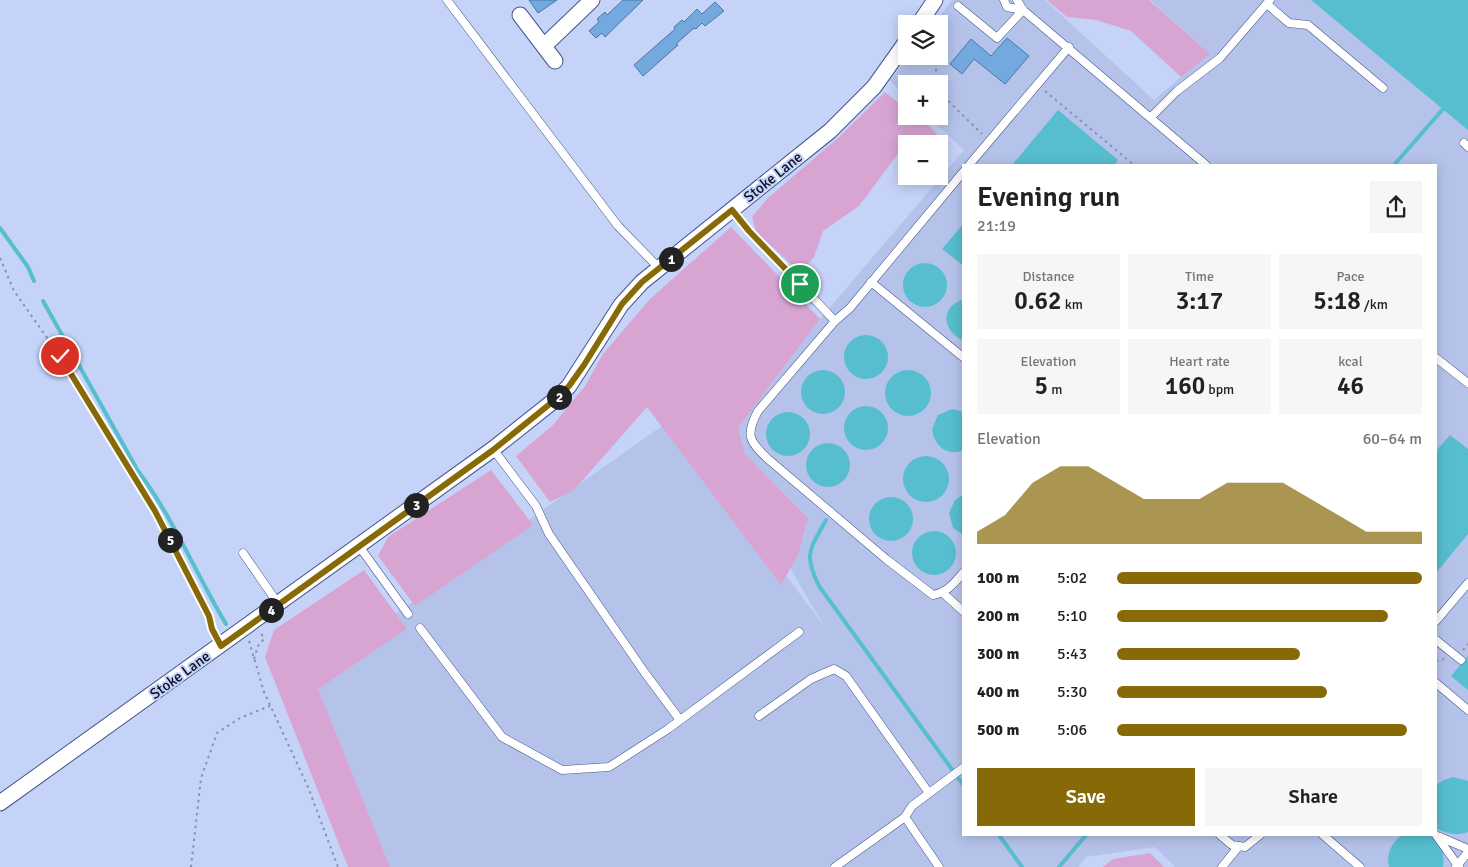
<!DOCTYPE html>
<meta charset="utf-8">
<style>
body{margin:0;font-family:Signika,sans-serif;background:#f6f6f6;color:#222;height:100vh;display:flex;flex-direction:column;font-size:19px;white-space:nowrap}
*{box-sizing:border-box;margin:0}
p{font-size:16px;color:#767676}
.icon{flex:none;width:28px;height:28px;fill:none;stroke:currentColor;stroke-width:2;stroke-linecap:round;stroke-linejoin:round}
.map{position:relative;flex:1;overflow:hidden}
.side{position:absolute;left:962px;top:164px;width:475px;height:672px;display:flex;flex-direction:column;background:#fff;border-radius:0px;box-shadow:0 2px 12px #0003}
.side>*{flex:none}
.buttons{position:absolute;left:898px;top:15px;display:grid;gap:10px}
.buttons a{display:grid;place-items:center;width:50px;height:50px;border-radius:0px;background:#fff;box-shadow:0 2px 12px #0003;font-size:25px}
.pin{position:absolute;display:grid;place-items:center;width:42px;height:42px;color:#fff;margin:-21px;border:2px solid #fff;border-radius:50%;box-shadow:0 1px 5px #0007}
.km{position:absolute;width:25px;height:25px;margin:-12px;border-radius:50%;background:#222;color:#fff;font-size:14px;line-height:25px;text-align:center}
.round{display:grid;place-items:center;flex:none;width:52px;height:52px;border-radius:0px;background:#f6f6f6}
.headline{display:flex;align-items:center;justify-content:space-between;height:85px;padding:0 15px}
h1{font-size:28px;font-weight:600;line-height:38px}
.metrics{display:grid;grid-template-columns:repeat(3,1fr);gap:8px;height:85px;padding:5px 15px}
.metrics div{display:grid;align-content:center;border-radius:0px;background:#f6f6f6;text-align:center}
.metrics b{font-size:25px;font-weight:600}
.metrics small{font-size:14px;font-weight:400}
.metrics p{font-size:14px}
.chart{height:140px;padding:10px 15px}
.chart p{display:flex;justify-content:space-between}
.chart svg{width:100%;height:90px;margin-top:5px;fill:#876a07;opacity:.7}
.primary-button{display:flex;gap:10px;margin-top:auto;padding:10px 15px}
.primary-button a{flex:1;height:58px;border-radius:0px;background:#876a07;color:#fff;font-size:20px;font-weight:600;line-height:58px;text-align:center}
.primary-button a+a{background:#f6f6f6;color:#222}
ul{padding:0 15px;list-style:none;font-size:16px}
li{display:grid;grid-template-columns:80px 60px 1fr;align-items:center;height:38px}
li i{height:12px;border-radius:6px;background:#876a07}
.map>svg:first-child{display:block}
</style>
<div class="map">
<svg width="1468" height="867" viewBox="0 0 1468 867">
<rect width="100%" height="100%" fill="#c5d3f8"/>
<!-- built -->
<path fill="#b5c3eb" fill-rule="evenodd" d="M952,0H1045L1154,100L1209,53L1150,0H1468V867H1175L1155,847L1086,857L1078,867H369L300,681L669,421L824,626L721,450L820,319L964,150L928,116H939V84H906V96L890,81L909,56H939V24H934ZM964,165H1436V835H964Z"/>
<!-- green -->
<g fill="#d8a5d3">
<path d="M1047,0H1149L1210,54L1181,77L1131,31L1096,20L1067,17Z"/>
<path d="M885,92L906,109V116C923,116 932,129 943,141L942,163L939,165V144H906V154L900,151L859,206L823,231L814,257L801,273L756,232L752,217L768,198L838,138Z"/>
<path d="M731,227L820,319L738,428L745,454L808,518L798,555L781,585L647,407L574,490L550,502L516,456L553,425L585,386L603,354L650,299Z"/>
<path d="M491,470L533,525L415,606L378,556L388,537Z"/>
<path d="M364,570L407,629L318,689L390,867H348L265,657L274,630Z"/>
<path d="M1150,853L1164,867H1103L1113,859Z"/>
</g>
<!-- water -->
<g fill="#56bece">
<path d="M1311,0H1468V130Z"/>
<path d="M1058,110L1118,160L1114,165H1012Z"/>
<path d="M964,223V266L942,249Z"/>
<circle cx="925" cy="285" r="22"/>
<path d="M964,299V341C942,331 939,307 964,299Z"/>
<circle cx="866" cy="357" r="22"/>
<circle cx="823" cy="392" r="22"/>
<circle cx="908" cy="393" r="23"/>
<circle cx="866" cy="428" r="22"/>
<path d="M952,409L964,412V450C947,457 934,446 932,429L938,415Z"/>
<circle cx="788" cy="434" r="22"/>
<path d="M1450,435L1468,449V534L1436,573V451Z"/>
<circle cx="828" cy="465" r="22"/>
<circle cx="926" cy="479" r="23"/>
<path d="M964,494V535L953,528L949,513L955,500Z"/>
<circle cx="891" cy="519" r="22"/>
<circle cx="934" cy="553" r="22"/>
<path d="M1468,656V690L1451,676Z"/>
<path d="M1453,777L1468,781V832C1456,836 1447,834 1436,828V785L1444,780Z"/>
<path d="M1402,835C1410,835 1422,833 1430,835C1442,839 1445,857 1443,867H1389C1386,854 1391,843 1402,835Z"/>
</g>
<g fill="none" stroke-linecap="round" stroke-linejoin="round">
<!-- stream -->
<g stroke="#56bece" stroke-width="4">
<path d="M1394,165L1443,109"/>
<path d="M0,228L28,267L34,281"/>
<path d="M43,301L138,471C174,519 196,574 226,624"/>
<path d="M826,520C810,550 803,553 819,586L964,786"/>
<path d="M999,835L1022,867"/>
<path d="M1059,867L1086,835"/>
</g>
</g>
<!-- building -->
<g fill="#73a9df" stroke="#4877a6">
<path d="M529,0H557L538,13Z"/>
<path d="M623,0H643L605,37L602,33L596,38L589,31L599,22L597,19L605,12L607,15Z"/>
<path d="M715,2L724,11L705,26L702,23L696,29L694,28L676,44L678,45L643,76L634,65L675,29L674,27L682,20L684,22L697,9L702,14Z"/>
<path d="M1007,38L1029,56L1005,84L974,59L962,74L950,64L971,39L991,56Z"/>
</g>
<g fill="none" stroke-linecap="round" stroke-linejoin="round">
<!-- service casing -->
<g stroke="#44558a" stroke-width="9">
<g id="service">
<path d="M447,0L618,226L659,268"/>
<path d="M1004,0L1007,7L1023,10"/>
<path d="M1017,0L1023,10L1206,165"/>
<path d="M1267,4L1289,23L1308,25L1383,88"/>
<path d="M958,6L997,38L1023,10"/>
<path d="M1151,117L1177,91L1220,58L1270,0"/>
<path d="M1464,143L1468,147"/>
<path d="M969,165L1069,47"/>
<path d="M964,171L850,308L835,321L758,411C745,435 749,441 768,459L886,559L933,595C948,592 954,583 964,572"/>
<path d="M732,210L749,231L835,321"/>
<path d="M871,282L964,358"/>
<path d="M1436,358L1468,383"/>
<path d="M493,449L536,506L549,534L645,673L680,720"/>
<path d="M359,546L408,614"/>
<path d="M243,553L279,605"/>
<path d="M943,593L964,612"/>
<path d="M1436,621L1468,583"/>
<path d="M420,628L502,737L562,770L609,767L668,729L799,632"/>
<path d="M1436,640L1461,660"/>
<path d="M1436,683L1468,710"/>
<path d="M759,716L811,679L834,669L846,676L929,793"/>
<path d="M905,817L939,867"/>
<path d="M1220,835L1232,845L1245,847L1260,835"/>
<path d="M1323,835L1360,867"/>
<path d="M1436,835L1459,867"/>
<path d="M1440,837L1468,849"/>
<path d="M835,867L905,817L912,806L964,767"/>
<path d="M1222,867L1239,846"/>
<path d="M1456,867L1468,852"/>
</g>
</g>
<!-- minor casing -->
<g stroke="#44558a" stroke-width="17">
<g id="minor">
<path d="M520,15L555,61"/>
<path d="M919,24L935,0"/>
<path d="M544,46L592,0"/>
<path d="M0,803L493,449L556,399L569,386L621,305L642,282L830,131L874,87L906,42"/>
</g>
</g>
<!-- path -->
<g stroke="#8691b1" stroke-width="2" stroke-dasharray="2.5 4" stroke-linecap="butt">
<path d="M939,26L946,17"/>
<path d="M934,56L938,84"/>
<path d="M1045,91L1134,165"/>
<path d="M939,92L982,134"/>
<path d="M0,258L14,291L60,356L155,511L209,616L214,633"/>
<path d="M249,641L264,692L308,787L338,867"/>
<path d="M1463,650L1468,644"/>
<path d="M254,659L258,646L264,639L261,633"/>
<path d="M1436,661L1444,659"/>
<path d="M191,867L201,778L217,733L240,718L270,706"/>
</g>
<!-- service -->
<use href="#service" stroke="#fff" stroke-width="8"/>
<!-- minor -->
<use href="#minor" stroke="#fff" stroke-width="15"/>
</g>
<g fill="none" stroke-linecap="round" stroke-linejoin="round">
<!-- route casing -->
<g stroke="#fff" stroke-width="10">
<path id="route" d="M60,356L155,511L209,616L212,629L221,646L493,450L556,399L569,386L584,365L622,304L642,282L732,210L749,231L800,284"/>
</g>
<!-- route -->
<use href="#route" stroke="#876a07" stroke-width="6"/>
</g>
<g text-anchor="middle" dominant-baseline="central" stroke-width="4" stroke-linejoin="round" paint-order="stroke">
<!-- street labels -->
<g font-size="15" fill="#090f25" stroke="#c5d3f8">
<text transform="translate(773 177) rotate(-39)">Stoke Lane</text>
<text transform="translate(180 675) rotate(-36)">Stoke Lane</text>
</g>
</g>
</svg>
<div class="buttons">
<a><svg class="icon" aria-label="layers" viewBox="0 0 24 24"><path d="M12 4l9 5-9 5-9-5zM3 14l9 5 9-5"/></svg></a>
<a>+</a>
<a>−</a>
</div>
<div class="pin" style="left:800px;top:284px;background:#1e9e55"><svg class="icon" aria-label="arrive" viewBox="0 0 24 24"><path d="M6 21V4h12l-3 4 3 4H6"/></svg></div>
<div class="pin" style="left:60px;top:356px;background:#d93025"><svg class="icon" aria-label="check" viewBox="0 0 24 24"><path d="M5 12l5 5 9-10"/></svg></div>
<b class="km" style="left:671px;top:259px">1</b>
<b class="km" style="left:559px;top:397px">2</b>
<b class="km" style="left:416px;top:505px">3</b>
<b class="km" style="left:271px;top:610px">4</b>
<b class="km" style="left:170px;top:540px">5</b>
<section class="side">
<div class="headline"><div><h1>Evening run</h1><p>21:19</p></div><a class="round"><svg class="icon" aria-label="share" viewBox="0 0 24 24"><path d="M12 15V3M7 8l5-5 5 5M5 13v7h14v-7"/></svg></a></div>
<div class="metrics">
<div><p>Distance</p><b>0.62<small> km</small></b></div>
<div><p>Time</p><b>3:17</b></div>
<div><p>Pace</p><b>5:18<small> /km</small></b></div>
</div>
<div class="metrics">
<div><p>Elevation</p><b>5<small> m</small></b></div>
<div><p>Heart rate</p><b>160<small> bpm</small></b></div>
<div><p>kcal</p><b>46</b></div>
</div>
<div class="chart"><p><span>Elevation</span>60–64 m</p>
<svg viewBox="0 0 160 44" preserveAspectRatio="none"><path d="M0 44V38L10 30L20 14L30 6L40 6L50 14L60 22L70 22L80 22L90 14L100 14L110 14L120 22L130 30L140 38L150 38L160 38V44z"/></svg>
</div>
<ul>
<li><b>100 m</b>5:02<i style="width:100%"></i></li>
<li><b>200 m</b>5:10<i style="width:89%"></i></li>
<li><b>300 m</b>5:43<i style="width:60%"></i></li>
<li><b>400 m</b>5:30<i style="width:69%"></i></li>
<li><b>500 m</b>5:06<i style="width:95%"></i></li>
</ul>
<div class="primary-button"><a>Save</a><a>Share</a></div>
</section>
</div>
